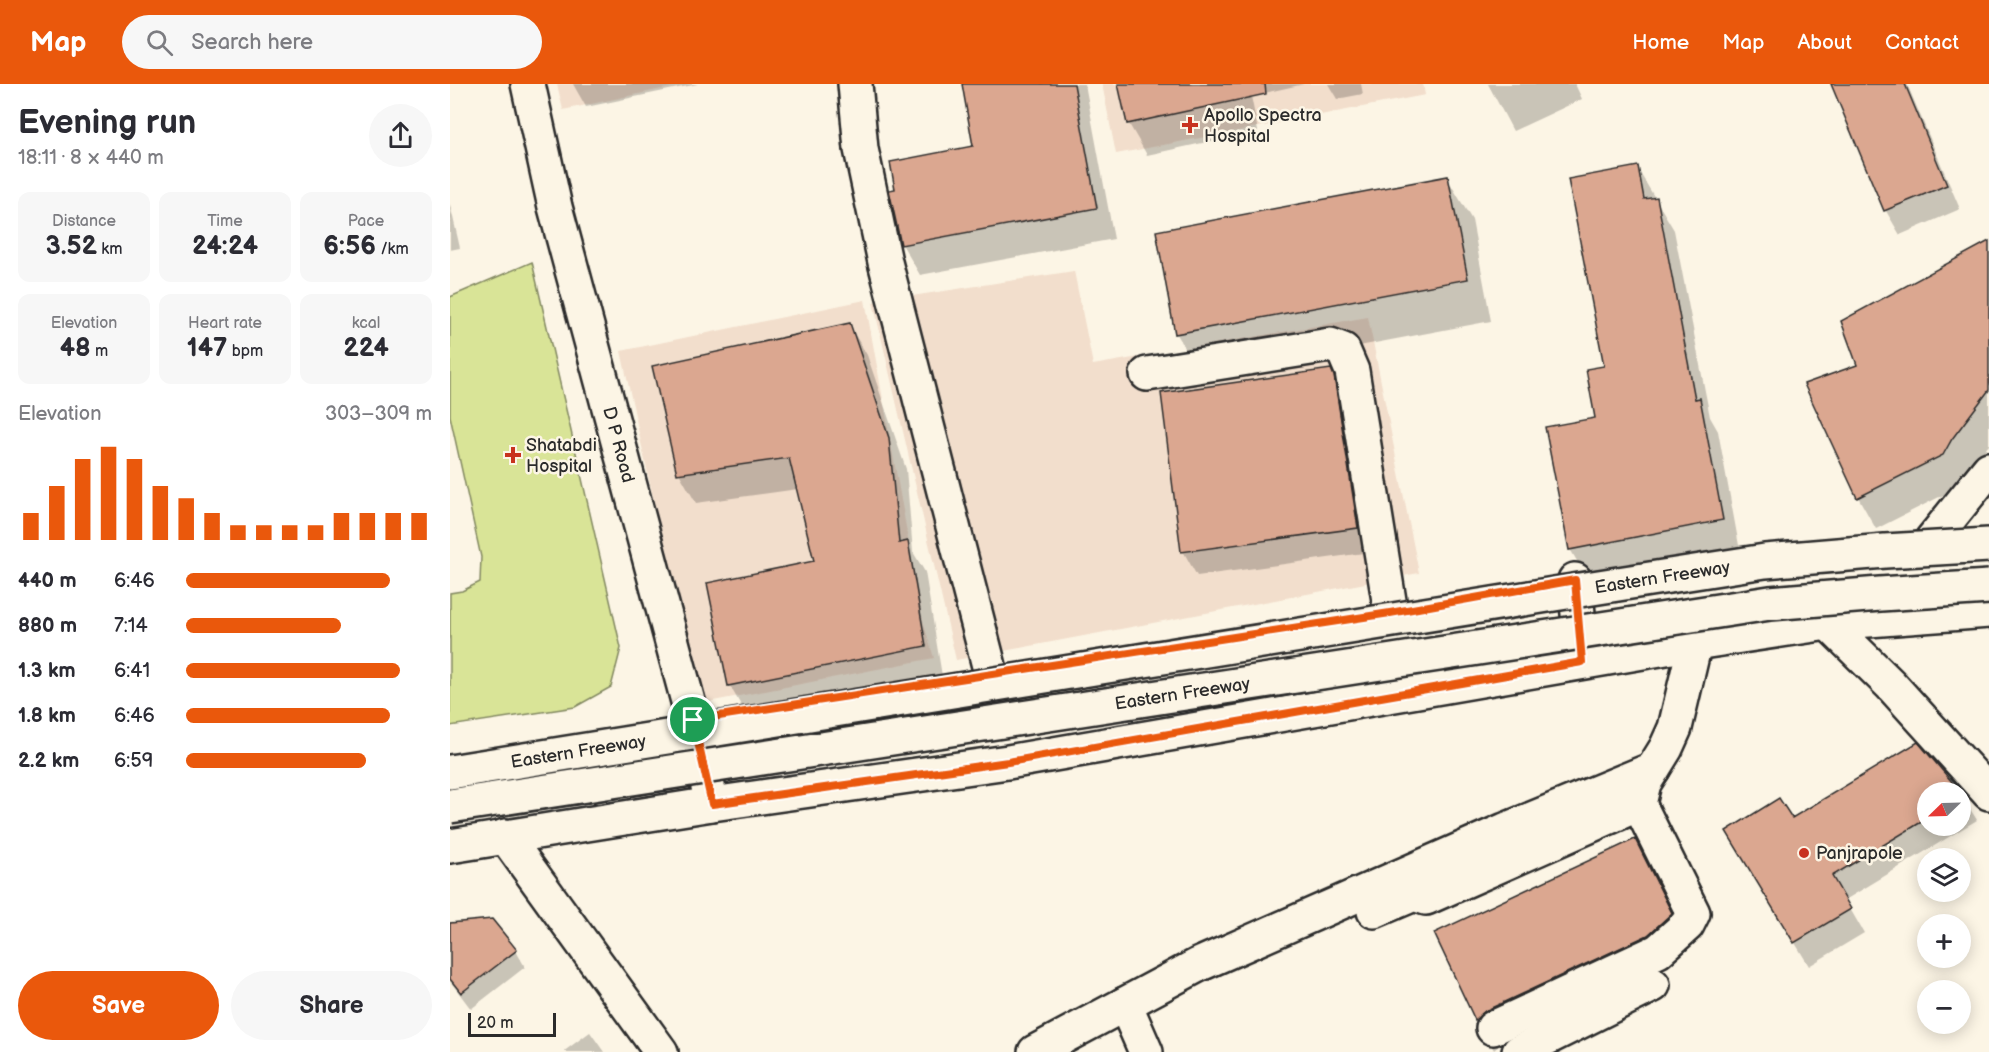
<!DOCTYPE html>
<meta charset="utf-8">
<style>
body{margin:0;font-family:"Balsamiq Sans",sans-serif;background:#f7f7f7;color:#2b2b33;height:100vh;display:flex;flex-direction:column;font-size:22px;white-space:nowrap}
*{box-sizing:border-box;margin:0}
p{font-size:20px;color:#7c7c81}
.icon{flex:none;width:33px;height:33px;fill:none;stroke:currentColor;stroke-width:2;stroke-linecap:round;stroke-linejoin:round}
.map{position:relative;flex:1;overflow:hidden}
.drawer{display:flex;flex-direction:column;background:#fff;width:450px}
.drawer>*{flex:none}
.needle{width:39px;rotate:247deg}
.buttons{position:absolute;left:1467px;top:698px;display:grid;gap:12px}
.buttons a{display:grid;place-items:center;width:54px;height:54px;border-radius:50%;background:#fff;box-shadow:0 3px 15px #0003;font-size:30px}
.scale{position:absolute;left:18px;bottom:15px;width:88px;box-sizing:border-box;padding-left:6px;border:3px solid #2b2b2b;border-top:0;font-size:16px;line-height:21px;white-space:nowrap;color:#2b2b2b;-webkit-text-stroke:4px #fcf5e5;paint-order:stroke}
.pin{position:absolute;display:grid;place-items:center;width:51px;height:51px;color:#fff;margin:-26px;border:3px solid #fff;border-radius:50%;box-shadow:0 2px 6px #0007}
.round{display:grid;place-items:center;flex:none;width:63px;height:63px;border-radius:32px;background:#f7f7f7}
.headline{display:flex;align-items:center;justify-content:space-between;height:102px;padding:0 18px}
h1{font-size:33px;font-weight:800;line-height:45px}
.stats{display:grid;grid-template-columns:repeat(3,1fr);gap:9px;height:102px;padding:6px 18px}
.stats div{display:grid;align-content:center;border-radius:12px;background:#f7f7f7;text-align:center}
.stats b{font-size:26px;font-weight:800}
.stats small{font-size:16px;font-weight:400}
.stats p{font-size:16px}
.chart{height:168px;padding:12px 18px}
.chart p{display:flex;justify-content:space-between}
.chart svg{width:100%;height:108px;margin-top:6px;stroke:#ea580c;stroke-width:6}
.primary-button{display:flex;gap:12px;margin-top:auto;padding:12px 18px}
.primary-button a{flex:1;height:69px;border-radius:36px;background:#ea580c;color:#fff;font-size:24px;font-weight:800;line-height:69px;text-align:center}
.primary-button a+a{background:#f7f7f7;color:#2b2b33}
ul{padding:0 18px;list-style:none;font-size:20px}
li{display:grid;grid-template-columns:96px 72px 1fr;align-items:center;height:45px}
li i{height:15px;border-radius:8px;background:#ea580c}
header{display:flex;align-items:center;gap:36px;box-sizing:border-box;height:84px;padding:0 30px;background:#ea580c;color:#fff}
header strong{font-size:28px}
nav{display:flex;gap:33px;margin-inline-start:auto;font-size:21px}
.search{width:420px;height:54px;background:#f7f7f7;display:flex;align-items:center;gap:15px;box-sizing:border-box;padding:0 21px;border-radius:33px;color:#7c7c81;font-size:22px}
main{display:flex;flex:1;min-height:0}
.map>svg:first-child{display:block}
</style>
<header>
<strong>Map</strong>
<div class="search"><svg class="icon" aria-label="search" viewBox="0 0 24 24"><circle cx="10" cy="10" r="6"/><path d="M15 15l6 6"/></svg>Search here</div>
<nav><a>Home</a><a>Map</a><a>About</a><a>Contact</a></nav>
</header>
<main>
<section class="drawer">
<div class="headline"><div><h1>Evening run</h1><p>18:11 · 8 × 440 m</p></div><a class="round"><svg class="icon" aria-label="share" viewBox="0 0 24 24"><path d="M12 15V3M7 8l5-5 5 5M5 13v7h14v-7"/></svg></a></div>
<div class="stats">
<div><p>Distance</p><b>3.52<small> km</small></b></div>
<div><p>Time</p><b>24:24</b></div>
<div><p>Pace</p><b>6:56<small> /km</small></b></div>
</div>
<div class="stats">
<div><p>Elevation</p><b>48<small> m</small></b></div>
<div><p>Heart rate</p><b>147<small> bpm</small></b></div>
<div><p>kcal</p><b>224</b></div>
</div>
<div class="chart"><p><span>Elevation</span>303–309 m</p>
<svg viewBox="0 0 160 44" preserveAspectRatio="none"><path d="M5 44V33M15 44V22M25 44V11M35 44V6M45 44V11M55 44V22M65 44V27M75 44V33M85 44V38M95 44V38M105 44V38M115 44V38M125 44V33M135 44V33M145 44V33M155 44V33"/></svg>
</div>
<ul>
<li><b>440 m</b>6:46<i style="width:83%"></i></li>
<li><b>880 m</b>7:14<i style="width:63%"></i></li>
<li><b>1.3 km</b>6:41<i style="width:87%"></i></li>
<li><b>1.8 km</b>6:46<i style="width:83%"></i></li>
<li><b>2.2 km</b>6:59<i style="width:73%"></i></li>
</ul>
<div class="primary-button"><a>Save</a><a>Share</a></div>
</section>
<div class="map">
<svg width="1539" height="968" viewBox="0 0 1539 968">
<rect width="100%" height="100%" fill="#fcf5e5"/>
<filter id="ink" filterUnits="userSpaceOnUse"><feTurbulence type="fractalNoise" baseFrequency=".0167" numOctaves="2"/><feDisplacementMap in="SourceGraphic" scale="12" xChannelSelector="R" yChannelSelector="G"/><feConvolveMatrix kernelMatrix="1 2 1 2 8 2 1 2 1" color-interpolation-filters="sRGB"/></filter>
<g filter="url(#ink)">
<!-- built -->
<g fill="#f2decc">
<path d="M107,0H235L113,26Z"/>
<path d="M652,0H973L975,11L666,70Z"/>
<path d="M624,187L643,281L918,233L969,489L506,576L423,218Z"/>
<path d="M415,216L473,537L484,574L248,620L171,267Z"/>
</g>
<!-- green -->
<path fill="#d9e497" stroke="#828861" stroke-width="1.5" d="M82,178L171,564L161,603L125,623L0,642V509L12,507L30,498L31,473L0,332V213Z"/>
<!-- shadow -->
<g fill="#0003">
<path d="M123,0H248L136,23Z"/>
<path d="M513,0H635L664,155L470,191L452,160L446,106L525,63Z"/>
<path d="M670,0H854L801,12L808,47L697,71L679,40Z"/>
<path d="M878,0H911L913,10L887,15Z"/>
<path d="M1038,0H1125L1132,15L1063,47Z"/>
<path d="M1382,0H1457L1510,125L1450,151L1436,127Z"/>
<path d="M1187,84L1224,146L1260,333L1268,347L1290,467L1138,496L1120,465L1147,335Z"/>
<path d="M997,94L1022,136L1041,237L751,292L727,250L708,148Z"/>
<path d="M0,120L10,164L0,166Z"/>
<path d="M1539,159V361L1519,386L1511,402L1426,445L1408,413L1409,282Z"/>
<path d="M399,241L417,271L456,385L463,468L475,488L492,592L297,632L280,602L258,500L366,478L348,405L246,419L229,389Z"/>
<path d="M880,287L894,311L921,468L747,492L733,467Z"/>
<path d="M1467,660L1509,708H1478V741H1510V709L1527,736L1395,816L1414,849L1359,882L1292,771Z"/>
<path d="M1185,757L1203,788L1239,861L1215,882L1053,958L1044,966L1026,935L986,850Z"/>
<path d="M42,836L66,867L75,883L21,925L0,897V840Z"/>
<path d="M140,948L154,968H113Z"/>
</g>
<!-- building -->
<g fill="#dba790" stroke="#2b2b2b" stroke-width="1.5">
<path d="M512,0H624L647,124L451,161L439,106L445,105L440,78L523,62Z"/>
<path d="M668,0H815L816,10L677,40Z"/>
<path d="M1381,0H1455L1497,101L1434,127Z"/>
<path d="M1188,82L1194,115L1207,113L1245,315L1250,314L1273,436L1119,466L1095,343L1145,334L1136,285L1154,282L1118,95Z"/>
<path d="M998,92L1018,195L725,250L706,147Z"/>
<path d="M1539,157V306L1502,355L1493,371L1407,414L1354,300L1407,281L1391,237Z"/>
<path d="M400,239L439,354L449,459L458,457L476,562L278,602L257,499L364,477L339,374L227,390L202,282Z"/>
<path d="M881,285L884,292L908,444L731,468L711,309Z"/>
<path d="M1468,658L1514,712L1510,714V708H1478V734L1382,792L1401,825L1344,859L1276,747L1329,714L1342,734Z"/>
<path d="M1185,755L1222,829L1198,851L1035,927L1025,936L984,849Z"/>
<path d="M42,835L67,866L11,909L0,895V839Z"/>
</g>
<g fill="none" stroke-linecap="round" stroke-linejoin="round">
<!-- minor casing -->
<g stroke="#2b2b2b" stroke-width="38">
<g id="minor">
<path id="s1" d="M78,0L105,123L243,636L262,720"/>
<path d="M405,0L411,65L435,178L541,590"/>
<path d="M697,290L880,261L893,266L902,287L941,529"/>
<path d="M55,752L211,968"/>
<path d="M924,827L964,810L976,814L1189,720"/>
<path d="M675,920L696,968"/>
<path d="M1043,944L1208,867L1237,841L1243,829L1189,720L1194,699L1203,685"/>
<path d="M585,968L748,881L1055,746L1203,685L1216,664L1225,644L1245,559"/>
<path d="M1069,968L1203,901"/>
</g>
</g>
<!-- major casing -->
<g stroke="#2b2b2b" stroke-width="38">
<g id="major">
<path d="M1125,496L1132,575"/>
<path d="M0,762L262,720L558,678L1245,559L1378,539L1539,527"/>
</g>
</g>
<!-- highway casing -->
<g stroke="#2b2b2b" stroke-width="38">
<g id="highway">
<path d="M1481,457L1539,385"/>
<path d="M1378,539L1441,601L1539,709"/>
</g>
</g>
<!-- minor -->
<use href="#minor" stroke="#fcf5e5" stroke-width="33"/>
<!-- major -->
<use href="#major" stroke="#fcf5e5" stroke-width="33"/>
<!-- highway -->
<use href="#highway" stroke="#fcf5e5" stroke-width="33"/>
<!-- highway-bridge casing -->
<g stroke="#2b2b2b" stroke-width="38" stroke-linecap="butt">
<g id="highway-bridge">
<path id="s2" d="M0,688L1104,510L1315,477L1435,467L1539,461"/>
<path id="s3" d="M0,722L1320,519L1430,510L1539,503"/>
</g>
</g>
<!-- highway-bridge -->
<use href="#highway-bridge" stroke="#fcf5e5" stroke-width="33"/>
</g>
</g>
<g fill="none" stroke-linecap="round" stroke-linejoin="round" filter="url(#ink)">
<!-- route casing -->
<g stroke="#fff" stroke-width="12">
<path id="route" d="M1125,496L1132,578L558,678L262,720L243,636L940,529Z"/>
</g>
<!-- route -->
<use href="#route" stroke="#ea580c" stroke-width="8"/>
</g>
<!-- markers -->
<g fill="#c8321e" stroke="#fcf5e5" stroke-width="2">
<path d="M737 32h6v6h6v6h-6v6h-6v-6h-6v-6h6z"/>
<path d="M60 362h6v6h6v6h-6v6h-6v-6h-6v-6h6z"/>
<circle cx="1354" cy="769" r="6"/>
</g>
<g text-anchor="middle" dominant-baseline="central" stroke-width="5" stroke-linejoin="round" paint-order="stroke">
<!-- poi labels -->
<g font-size="18" fill="#2b2b2b" stroke="#fcf5e5" text-anchor="start">
<text x="754" y="31">Apollo Spectra<tspan x="754" dy="21">Hospital</tspan></text>
<text x="76" y="361">Shatabdi<tspan x="76" dy="21">Hospital</tspan></text>
<text x="1366" y="769">Panjrapole</text>
</g>
<!-- street labels -->
<g font-size="18" fill="#2b2b2b" stroke="#fcf5e5">
<text stroke="none"><textPath href="#s1" startOffset="372">D P Road</textPath></text>
<text stroke="none"><textPath href="#s2" startOffset="1228">Eastern Freeway</textPath></text>
<text stroke="none"><textPath href="#s3" startOffset="741">Eastern Freeway</textPath></text>
<text stroke="none"><textPath href="#s2" startOffset="130">Eastern Freeway</textPath></text>
</g>
</g>
</svg>
<div class="buttons">
<a><svg class="needle" viewBox="-14 -14 28 28"><path d="M0-13l5 13h-10z" fill="#e53935"/><path d="M0 13l5-13h-10z" fill="#7c7c81"/></svg></a>
<a><svg class="icon" aria-label="layers" viewBox="0 0 24 24"><path d="M12 4l9 5-9 5-9-5zM3 14l9 5 9-5"/></svg></a>
<a>+</a>
<a>−</a>
</div>
<div class="scale">20 m</div>
<div class="pin" style="left:243px;top:636px;background:#1e9e55"><svg class="icon" aria-label="arrive" viewBox="0 0 24 24"><path d="M6 21V4h12l-3 4 3 4H6"/></svg></div>
</div>
</main>
